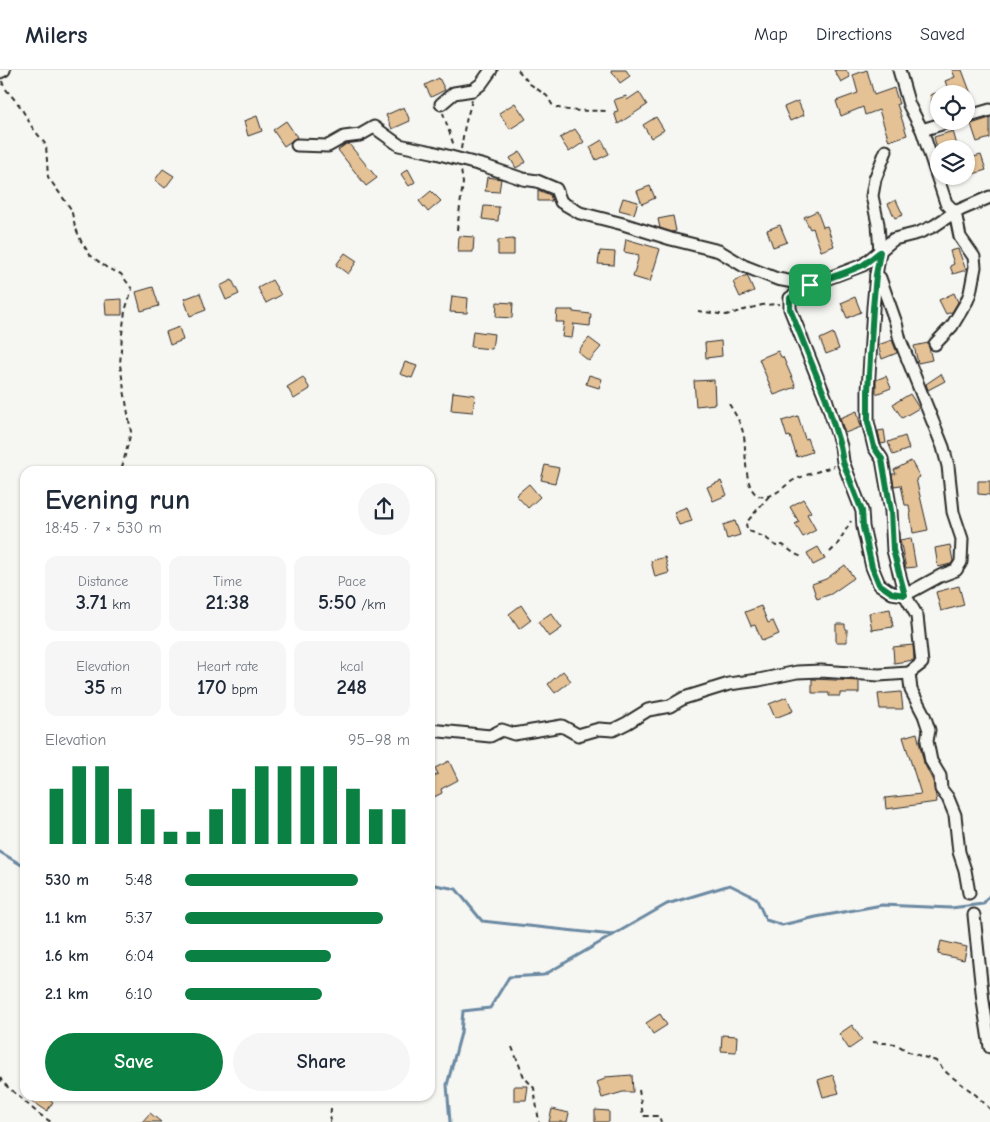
<!DOCTYPE html>
<meta charset="utf-8">
<style>
body{margin:0;font-family:"Comic Neue",sans-serif;background:#f6f6f7;color:#1f2937;height:100vh;display:flex;flex-direction:column;font-size:19px;white-space:nowrap}
*{box-sizing:border-box;margin:0}
p{font-size:16px;color:#747a83}
.icon{flex:none;width:28px;height:28px;fill:none;stroke:currentColor;stroke-width:2;stroke-linecap:round;stroke-linejoin:round}
.map{position:relative;flex:1;overflow:hidden}
.drawer{position:absolute;left:20px;top:396px;width:415px;height:635px;display:flex;flex-direction:column;background:#fff;border-radius:15px;box-shadow:0 1px 4px #0004}
.drawer>*{flex:none}
.fabs{position:absolute;left:930px;top:15px;display:grid;gap:10px}
.fabs a{display:grid;place-items:center;width:45px;height:45px;border-radius:50%;background:#fff;box-shadow:0 1px 4px #0004;font-size:25px}
.pin{position:absolute;display:grid;place-items:center;width:42px;height:42px;color:#fff;margin:-21px;border-radius:10px;box-shadow:0 2px 8px #0006}
.round{display:grid;place-items:center;flex:none;width:52px;height:52px;border-radius:26px;background:#f6f6f7}
.headline{display:flex;align-items:center;justify-content:space-between;height:85px;padding:0 25px}
h1{font-size:28px;font-weight:800;line-height:38px}
.figures{display:grid;grid-template-columns:repeat(3,1fr);gap:8px;height:85px;padding:5px 25px}
.figures div{display:grid;align-content:center;border-radius:12px;background:#f6f6f7;text-align:center}
.figures b{font-size:21px;font-weight:800}
.figures small{font-size:14px;font-weight:400}
.figures p{font-size:14px}
.chart{height:140px;padding:10px 25px}
.chart p{display:flex;justify-content:space-between}
.chart svg{width:100%;height:90px;margin-top:5px;stroke:#0b8043;stroke-width:6}
.cta{display:flex;gap:10px;margin-top:auto;padding:10px 25px}
.cta a{flex:1;height:58px;border-radius:30px;background:#0b8043;color:#fff;font-size:20px;font-weight:800;line-height:58px;text-align:center}
.cta a+a{background:#f6f6f7;color:#1f2937}
ul{padding:0 25px;list-style:none;font-size:16px}
li{display:grid;grid-template-columns:80px 60px 1fr;align-items:center;height:38px}
li i{height:12px;border-radius:6px;background:#0b8043}
header{display:flex;align-items:center;gap:30px;box-sizing:border-box;height:70px;padding:0 25px;background:#fff;border-bottom:1px solid #e0e1e3}
header strong{font-size:24px}
nav{display:flex;gap:28px;margin-inline-start:auto;font-size:18px}
.map>svg:first-child{display:block}
</style>
<header>
<strong>Milers</strong>
<nav><a>Map</a><a>Directions</a><a>Saved</a></nav>
</header>
<div class="map">
<svg width="990" height="1052" viewBox="0 0 990 1052">
<rect width="100%" height="100%" fill="#f6f6f2"/>
<filter id="ink" filterUnits="userSpaceOnUse"><feTurbulence type="fractalNoise" baseFrequency=".02" numOctaves="2"/><feDisplacementMap in="SourceGraphic" scale="10" xChannelSelector="R" yChannelSelector="G"/><feConvolveMatrix kernelMatrix="1 2 1 2 8 2 1 2 1" color-interpolation-filters="sRGB"/></filter>
<g filter="url(#ink)">
<g fill="none" stroke-linecap="round" stroke-linejoin="round">
<!-- stream -->
<g stroke="#6b89a2" stroke-width="3">
<path d="M0,782L25,797"/>
<path d="M430,814L456,819L482,851L613,865L667,834L730,815L756,828L766,850L782,855L816,847L882,835L951,838L983,834L990,825"/>
<path d="M450,1052L447,1015L461,963L463,941L490,938L509,907L544,905L613,865"/>
</g>
</g>
<!-- building -->
<g fill="#e5c296" stroke="#2b2b2b">
<path d="M611,0H626L630,6L620,13Z"/>
<path d="M834,0H846L850,7L841,12Z"/>
<path d="M867,0L874,25L894,18L899,34H897L907,65L889,71L879,40L865,45L863,37L841,46L836,31L858,23L853,5Z"/>
<path d="M952,0H962L971,24H950L945,11L955,7Z"/>
<path d="M439,8L445,20L431,27L425,15Z"/>
<path d="M639,22L647,35L618,54L614,42L618,41L614,30L626,26L627,30Z"/>
<path d="M939,22V47L936,48L930,25Z"/>
<path d="M798,31L804,45L790,51L784,37Z"/>
<path d="M515,33L526,49L510,59L499,43Z"/>
<path d="M404,37L410,51L392,59L386,45Z"/>
<path d="M257,46L262,61L248,66L244,51Z"/>
<path d="M656,47L664,60L651,68L643,55Z"/>
<path d="M990,48V68L977,72L971,54Z"/>
<path d="M286,51L297,67L284,76L273,60Z"/>
<path d="M575,59L584,72L569,82L560,68Z"/>
<path d="M953,61L958,79H937L934,67Z"/>
<path d="M602,70L609,84L596,90L590,77Z"/>
<path d="M346,74H349L377,108L366,116L338,80Z"/>
<path d="M520,82L526,92L516,98L510,88Z"/>
<path d="M981,85L986,100L970,105L966,89Z"/>
<path d="M163,99L174,106L165,118L155,110Z"/>
<path d="M408,99L415,112L409,116L401,104Z"/>
<path d="M487,107L501,109L499,122L485,121Z"/>
<path d="M650,116L655,128L642,134L637,121Z"/>
<path d="M538,120L550,125L552,131H538Z"/>
<path d="M431,121L441,131L428,142L419,131Z"/>
<path d="M623,128L638,132L634,144L619,140Z"/>
<path d="M896,130L903,145L895,148L888,134Z"/>
<path d="M484,136L499,137L498,151L482,149Z"/>
<path d="M817,141L823,157L827,156L834,176L821,181L813,158L810,159L804,147Z"/>
<path d="M673,146L676,161L672,162L660,158L658,149Z"/>
<path d="M780,155L787,172L773,177L767,160Z"/>
<path d="M459,166L474,167L473,182H458Z"/>
<path d="M514,169V185H498V170Z"/>
<path d="M626,169L660,179L650,212L633,207L639,185L624,182Z"/>
<path d="M958,179L966,200L953,204L950,196L954,194L950,181Z"/>
<path d="M600,181L615,182L614,195L598,194Z"/>
<path d="M345,183L357,191L348,204L336,195Z"/>
<path d="M747,205L754,221L740,227L733,212Z"/>
<path d="M232,210L239,224L226,230L220,216Z"/>
<path d="M272,210L281,225L266,233L258,218Z"/>
<path d="M153,217L159,236L141,241L136,222Z"/>
<path d="M200,223L206,240L190,246L184,229Z"/>
<path d="M954,223L958,232L952,242L946,244L939,230Z"/>
<path d="M452,226L468,228L467,243L450,242Z"/>
<path d="M855,227L861,242L847,248L841,233Z"/>
<path d="M122,229V245H106L105,230Z"/>
<path d="M497,232L513,233L512,248L496,247Z"/>
<path d="M557,240H573V242L591,244L590,256L573,254L574,255L572,268L562,267L564,252H556Z"/>
<path d="M179,257L183,270L170,275L166,262Z"/>
<path d="M473,261L494,264L492,279L471,277Z"/>
<path d="M833,263L839,279L826,284L820,269Z"/>
<path d="M589,268L601,277L589,291L579,283V280Z"/>
<path d="M892,270L897,283L882,289L878,275Z"/>
<path d="M721,271L722,286L706,288L705,273Z"/>
<path d="M928,273L932,290L918,293L914,276Z"/>
<path d="M778,281L781,287H783L796,317L774,325L759,289Z"/>
<path d="M405,292L417,296L412,308L400,304Z"/>
<path d="M941,304L945,311L928,320L926,314Z"/>
<path d="M589,305L602,309L599,318L586,314Z"/>
<path d="M886,306L891,318L876,324V310Z"/>
<path d="M303,307L310,319L294,329L287,317Z"/>
<path d="M714,310L715,334L696,336L694,311Z"/>
<path d="M453,322L475,325L473,342L451,340Z"/>
<path d="M910,324L919,338L902,348L893,334Z"/>
<path d="M857,341L861,357L845,363L840,348Z"/>
<path d="M798,346L805,369L807,368L812,382L797,387L790,366L787,367L782,351Z"/>
<path d="M884,360L886,373L881,374L878,361Z"/>
<path d="M905,366L909,379L893,385L888,372Z"/>
<path d="M911,391L920,407L916,409L928,460L913,463L909,435H905L901,415L894,416L892,404H896L894,400Z"/>
<path d="M545,395L559,398L555,413L541,410Z"/>
<path d="M721,411L727,425L713,431L707,417Z"/>
<path d="M978,411H990V425L978,424Z"/>
<path d="M529,414L540,427L528,438L516,425Z"/>
<path d="M803,429L811,442L807,444L816,460L803,467L795,454L799,452L790,437Z"/>
<path d="M687,437L692,451L679,455L674,442Z"/>
<path d="M735,451L740,465L727,469L723,455Z"/>
<path d="M911,468L916,497L906,498L900,470Z"/>
<path d="M950,475L953,491L951,494L938,497L935,478Z"/>
<path d="M818,477L825,489L813,495L807,483Z"/>
<path d="M665,487L669,503L655,507L651,491Z"/>
<path d="M845,495L854,508L831,524L817,529L812,514L826,509Z"/>
<path d="M959,516L964,535L941,541L936,522Z"/>
<path d="M521,535L531,550L519,559L509,544Z"/>
<path d="M761,536L768,553L773,551L779,564L762,571L755,555L751,556L745,542Z"/>
<path d="M890,539L893,557L872,560L869,543Z"/>
<path d="M551,543L562,558L549,567L538,552Z"/>
<path d="M836,554H845V558L847,559V572H836Z"/>
<path d="M913,575L914,590L894,593L893,577Z"/>
<path d="M563,601L571,611L555,623L548,614Z"/>
<path d="M812,609L859,611V623H840V626H829V623H812Z"/>
<path d="M901,622L903,639H880L878,624Z"/>
<path d="M787,627L793,641L775,648L769,634Z"/>
<path d="M917,663L924,693L933,711L937,732L886,739L885,728L921,724L903,667Z"/>
<path d="M449,691L458,710L441,719L442,723L430,729V708L438,704L435,698Z"/>
<path d="M941,871L967,877L964,890L938,884Z"/>
<path d="M660,944L667,955L653,964L646,953Z"/>
<path d="M852,955L862,970L849,979L839,964Z"/>
<path d="M722,965L737,966L736,982L721,981Z"/>
<path d="M632,1005L633,1022H623L602,1028L597,1012L605,1009V1007Z"/>
<path d="M833,1005L839,1023L823,1027L818,1010Z"/>
<path d="M514,1016H528L526,1030H514Z"/>
<path d="M35,1026H44L53,1032L47,1041L32,1031Z"/>
<path d="M552,1039L569,1043L567,1052H549Z"/>
<path d="M595,1040L609,1041V1052H595Z"/>
<path d="M150,1043L161,1052H142Z"/>
</g>
<g fill="none" stroke-linecap="round" stroke-linejoin="round">
<!-- minor casing -->
<g stroke="#2b2b2b" stroke-width="15">
<g id="minor">
<path d="M899,0L909,35L922,60L946,133L955,142L960,167L974,187L975,197L970,223L967,231L952,256L935,274"/>
<path d="M0,2L4,0"/>
<path d="M441,34L454,23L473,20L481,14L491,0"/>
<path d="M966,47L990,40"/>
<path d="M922,60L951,51"/>
<path d="M297,75L328,76L344,67L360,65L374,57L399,75L432,82L485,96L523,109L537,111L556,119L561,132L580,143L623,154L671,169L719,181L744,196L777,209L810,215L863,195L894,169L918,163L934,156L955,142L990,127"/>
<path d="M810,215L790,228V239L826,329L841,376L843,392L862,441L863,457L872,497L879,514L892,523L905,525L940,506L956,500L961,492L962,469L953,442L948,396L943,377L900,270L896,253L880,208L876,205"/>
<path d="M909,603L911,620L924,645L929,660L927,671L931,691L940,706L941,719L948,728L955,745L959,782L965,800L969,823"/>
<path d="M430,660L490,666L502,660L514,664L562,656L578,665L599,659L613,660L627,653L648,640L670,636L684,628L729,614L759,610L797,602L821,601L879,605L909,603L922,593L917,546L905,525L893,480L891,441L882,389L874,377L868,352V321L873,238L876,205L880,182L878,154L872,126L875,109L886,81"/>
<path d="M974,845L983,931L990,977"/>
</g>
</g>
<!-- path -->
<g stroke="#2b2b2b" stroke-width="2" stroke-dasharray="5 4" stroke-linecap="butt">
<path d="M518,0L530,14L547,26L553,36C570,43 588,40 606,41"/>
<path d="M2,11L4,17L20,36L32,57L46,75L48,107L71,139L75,156L81,171L90,185L107,198L121,204L132,219L125,241L122,264L120,295L131,362L121,401"/>
<path d="M443,43L454,76"/>
<path d="M461,79L465,55L472,30"/>
<path d="M457,160L463,113L461,100"/>
<path d="M698,241L726,245L762,235L780,234"/>
<path d="M729,334C735,343 740,352 743,362C748,377 740,433 768,426C778,424 785,415 794,410C807,404 821,401 834,396"/>
<path d="M769,426L746,453L747,460L766,468L776,476L783,475L795,484L802,487"/>
<path d="M830,482L837,475L851,451"/>
<path d="M873,972L896,974L909,982L936,991L947,1003L976,1025L990,1039"/>
<path d="M512,977L524,1007L534,1018L539,1052"/>
<path d="M0,1007L2,1012L39,1044L51,1052"/>
<path d="M639,1020L643,1046H659L661,1052"/>
<path d="M330,1052L331,1038"/>
</g>
<!-- minor -->
<use href="#minor" stroke="#f6f6f2" stroke-width="11"/>
</g>
</g>
<g fill="none" stroke-linecap="round" stroke-linejoin="round" filter="url(#ink)">
<!-- route casing -->
<g stroke="#fff" stroke-width="10">
<path id="route" d="M880,182L876,205L873,238L868,321V352L874,377L882,389L891,441L893,480L905,525L892,523L879,514L872,497L863,457L862,441L843,392L840,376L826,329L790,239V228C811,211 837,207 861,196C867,193 873,187 880,182Z"/>
</g>
<!-- route -->
<use href="#route" stroke="#0b8043" stroke-width="6"/>
</g>
</svg>
<div class="fabs">
<a><svg class="icon" aria-label="locate" viewBox="0 0 24 24"><circle cx="12" cy="12" r="6"/><path d="M12 2v4M12 18v4M2 12h4M18 12h4"/></svg></a>
<a><svg class="icon" aria-label="layers" viewBox="0 0 24 24"><path d="M12 4l9 5-9 5-9-5zM3 14l9 5 9-5"/></svg></a>
</div>
<div class="pin" style="left:810px;top:215px;background:#1e9e55"><svg class="icon" aria-label="arrive" viewBox="0 0 24 24"><path d="M6 21V4h12l-3 4 3 4H6"/></svg></div>
<section class="drawer">
<div class="headline"><div><h1>Evening run</h1><p>18:45 · 7 × 530 m</p></div><a class="round"><svg class="icon" aria-label="share" viewBox="0 0 24 24"><path d="M12 15V3M7 8l5-5 5 5M5 13v7h14v-7"/></svg></a></div>
<div class="figures">
<div><p>Distance</p><b>3.71<small> km</small></b></div>
<div><p>Time</p><b>21:38</b></div>
<div><p>Pace</p><b>5:50<small> /km</small></b></div>
</div>
<div class="figures">
<div><p>Elevation</p><b>35<small> m</small></b></div>
<div><p>Heart rate</p><b>170<small> bpm</small></b></div>
<div><p>kcal</p><b>248</b></div>
</div>
<div class="chart"><p><span>Elevation</span>95–98 m</p>
<svg viewBox="0 0 160 44" preserveAspectRatio="none"><path d="M5 44V17M15 44V6M25 44V6M35 44V17M45 44V27M55 44V38M65 44V38M75 44V27M85 44V17M95 44V6M105 44V6M115 44V6M125 44V6M135 44V17M145 44V27M155 44V27"/></svg>
</div>
<ul>
<li><b>530 m</b>5:48<i style="width:77%"></i></li>
<li><b>1.1 km</b>5:37<i style="width:88%"></i></li>
<li><b>1.6 km</b>6:04<i style="width:65%"></i></li>
<li><b>2.1 km</b>6:10<i style="width:61%"></i></li>
</ul>
<div class="cta"><a>Save</a><a>Share</a></div>
</section>
</div>
